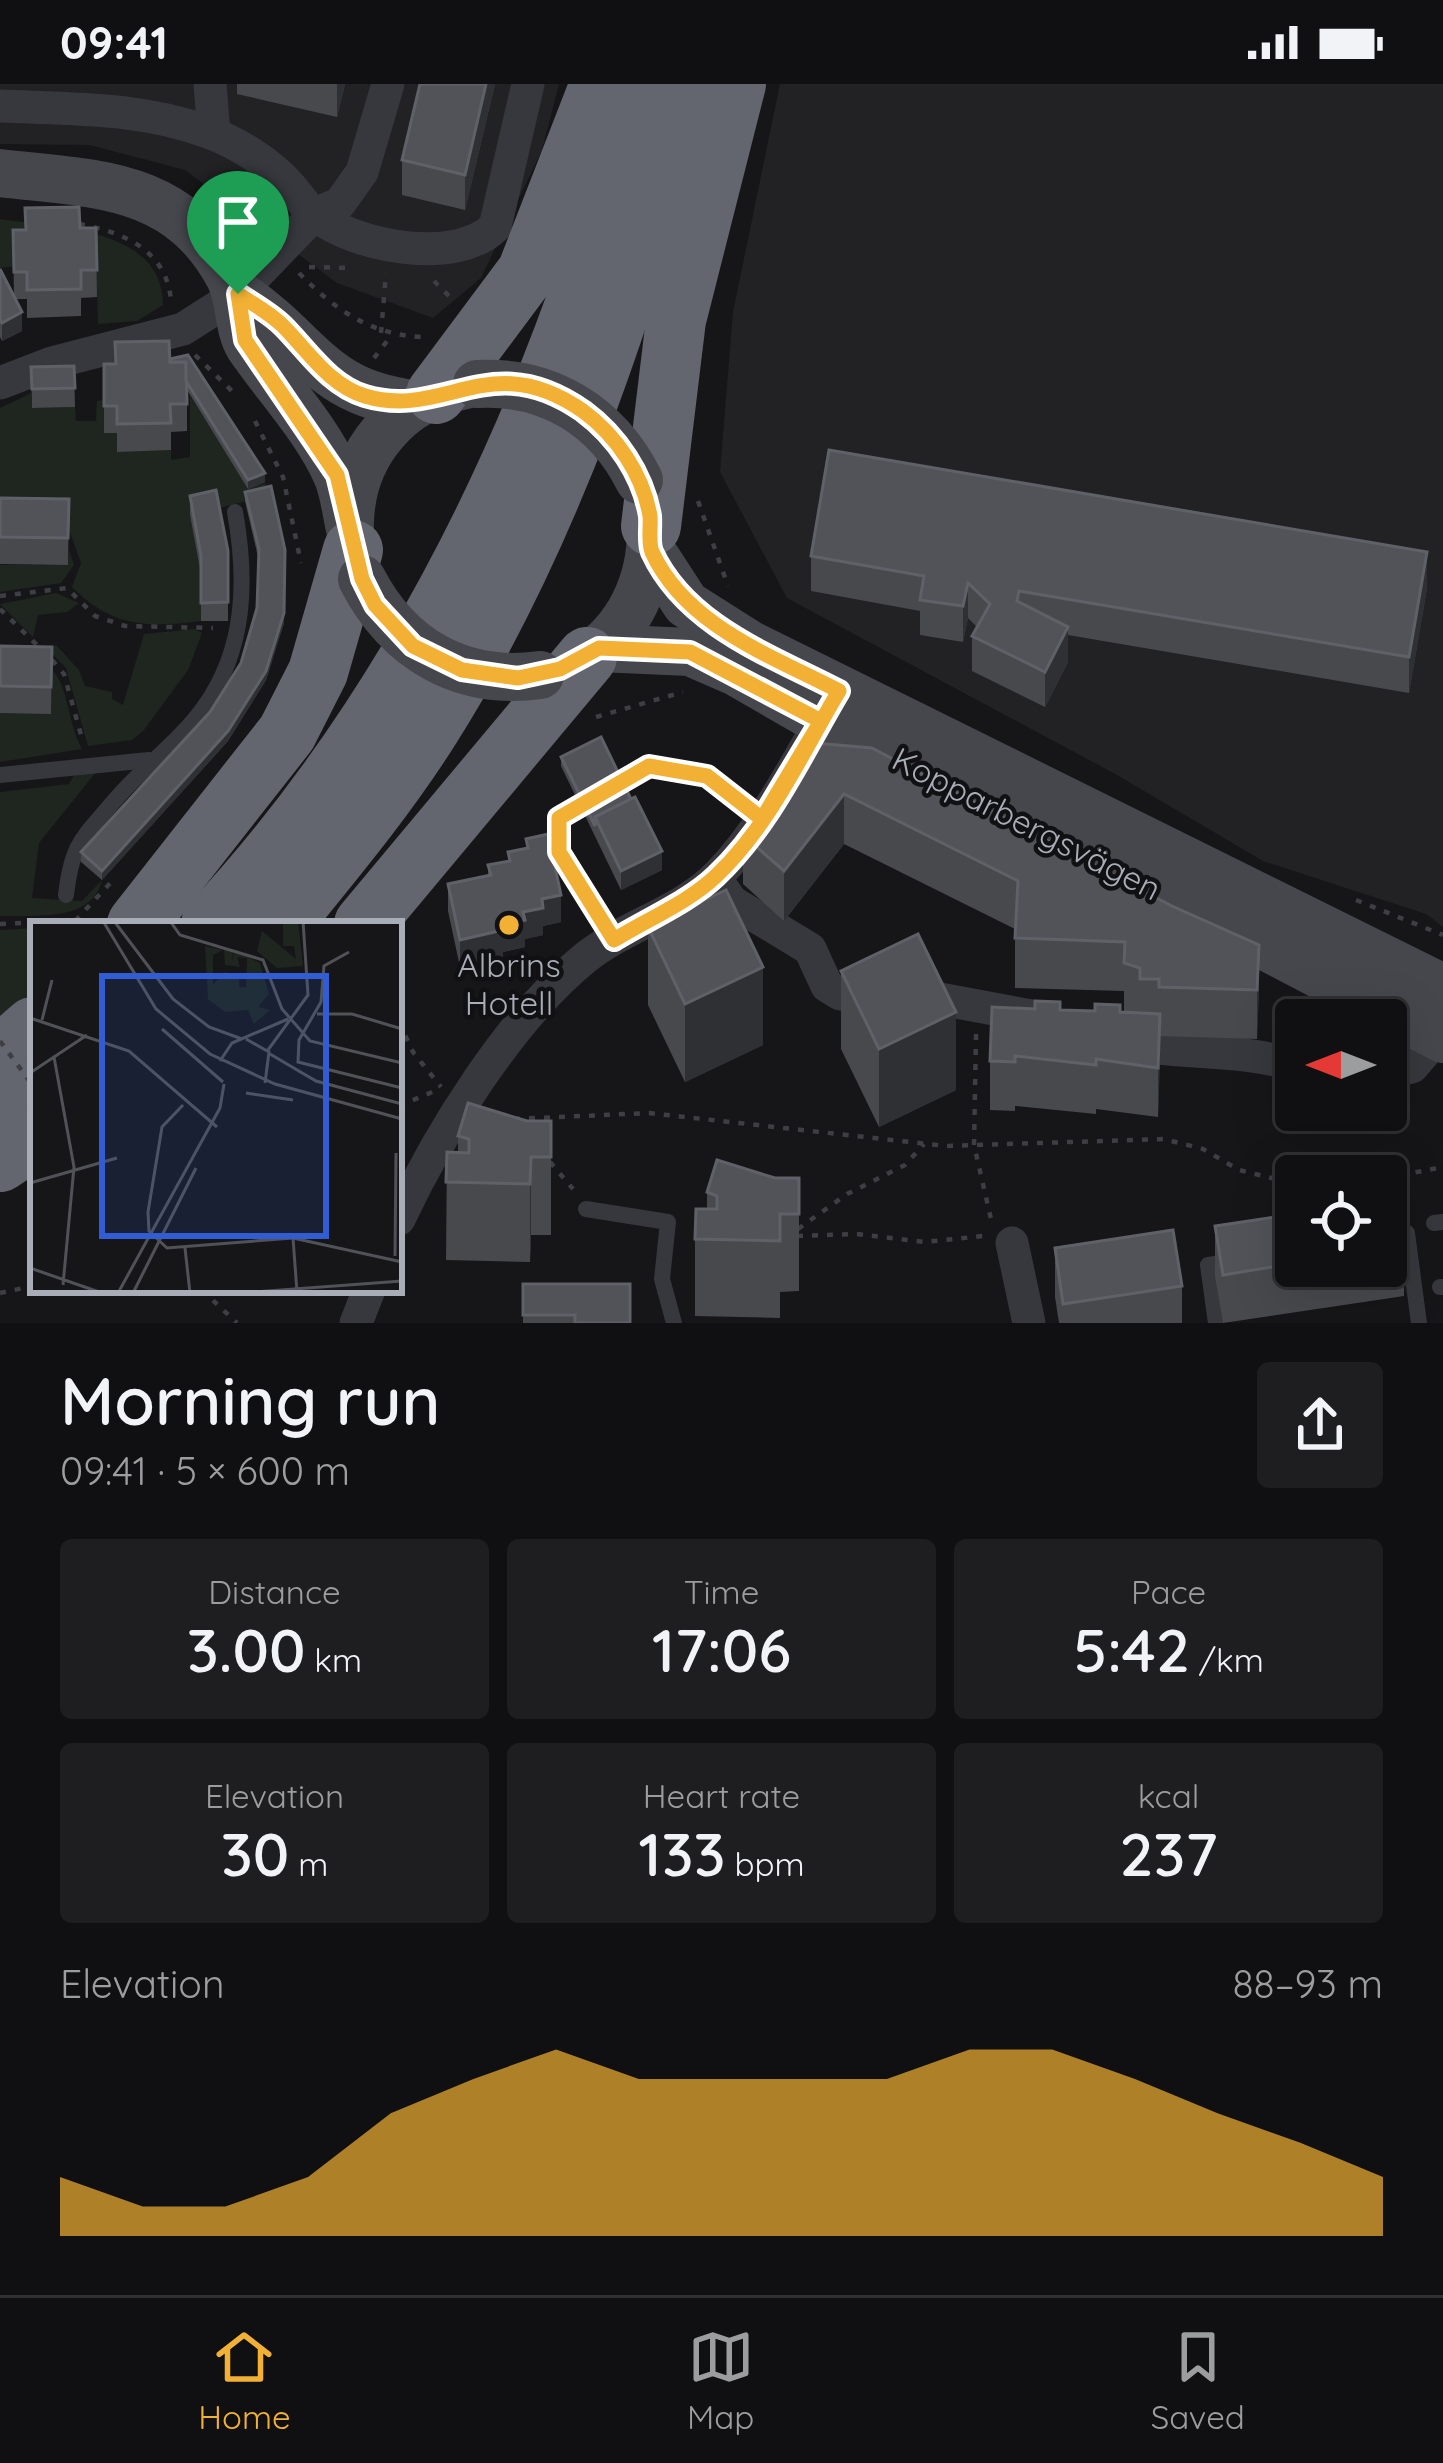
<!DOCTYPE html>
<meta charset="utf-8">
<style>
body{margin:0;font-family:Quicksand,sans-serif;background:#1e1e20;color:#f1f3f6;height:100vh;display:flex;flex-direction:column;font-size:45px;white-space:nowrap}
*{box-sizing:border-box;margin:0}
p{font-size:39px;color:#9c9d9f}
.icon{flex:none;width:66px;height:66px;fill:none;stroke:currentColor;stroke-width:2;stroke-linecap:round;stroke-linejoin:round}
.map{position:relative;height:1239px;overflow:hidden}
.details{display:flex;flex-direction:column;background:#101012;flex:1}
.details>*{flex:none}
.needle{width:78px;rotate:270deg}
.buttons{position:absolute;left:1275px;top:915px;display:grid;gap:24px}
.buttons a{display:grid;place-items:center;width:132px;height:132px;border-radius:12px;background:#101012;box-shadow:0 12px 48px #0002,0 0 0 3px #303032;font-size:60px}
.pin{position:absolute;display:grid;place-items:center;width:102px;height:102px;color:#fff;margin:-123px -51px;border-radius:50% 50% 50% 0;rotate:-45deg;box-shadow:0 0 12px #0007}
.pin .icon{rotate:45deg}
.round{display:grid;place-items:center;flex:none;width:126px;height:126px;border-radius:12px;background:#1e1e20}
.summary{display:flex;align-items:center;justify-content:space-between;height:204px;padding:0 60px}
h1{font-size:66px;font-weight:600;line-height:90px}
.metrics{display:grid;grid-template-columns:repeat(3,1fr);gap:18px;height:204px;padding:12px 60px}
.metrics div{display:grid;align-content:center;border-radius:12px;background:#1e1e20;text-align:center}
.metrics b{font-size:60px;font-weight:600}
.metrics small{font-size:33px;font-weight:400}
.metrics p{font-size:33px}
.chart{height:336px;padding:24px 60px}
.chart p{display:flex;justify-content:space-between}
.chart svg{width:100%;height:216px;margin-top:12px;fill:#f2b134;opacity:.7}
.status{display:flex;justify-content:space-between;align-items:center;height:84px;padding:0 60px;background:#101012;direction:ltr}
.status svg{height:33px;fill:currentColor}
.dock{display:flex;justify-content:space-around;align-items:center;height:168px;border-top:3px solid #303032;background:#101012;font-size:33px;color:#9c9d9f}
.dock a{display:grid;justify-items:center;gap:6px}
.dock .selected{color:#f2b134}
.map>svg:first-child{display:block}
</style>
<div class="status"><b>09:41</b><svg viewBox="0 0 49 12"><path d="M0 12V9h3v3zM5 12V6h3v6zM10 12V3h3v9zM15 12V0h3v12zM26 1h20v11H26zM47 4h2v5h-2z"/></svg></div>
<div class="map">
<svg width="1443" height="1239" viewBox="0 0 1443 1239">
<rect width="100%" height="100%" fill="#161618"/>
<!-- built -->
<g fill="#222225">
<path d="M0,0H559L542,66L481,194L433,234L337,199L185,86L90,61L0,60Z"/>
<path d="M780,0H1443V843L1426,830L1263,777L1117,691L787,514L720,388L733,228Z"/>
</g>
<!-- green -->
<g fill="#1e261f">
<path d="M0,135C56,144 163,143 163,221L137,237L98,240L96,172L0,184Z"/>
<path d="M31,309L32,324L75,323L76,337H96L97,317L104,316V348L117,349L118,367L171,366V376L190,373V312L248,404L265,399L271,411L191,431L201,490V537C148,544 111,543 72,503L81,479L68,443L0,441V324Z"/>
<path d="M69,466L74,481L61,499L0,508V481H68Z"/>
<path d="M56,509L79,519L67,528L38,531L33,553L0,520Z"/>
<path d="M194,545L202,549L188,586L143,647L132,656L88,662L66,584L48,566L56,561L79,586L85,602L112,608V615L123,621L144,550Z"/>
<path d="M43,577C71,597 65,634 82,665L0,678V629H51Z"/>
<path d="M76,688H96L39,759L32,814L82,817L102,796C92,839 34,831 0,832V708L69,700Z"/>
<path d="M33,844V932L0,961V846Z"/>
</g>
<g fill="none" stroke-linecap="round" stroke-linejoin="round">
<!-- path -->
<g stroke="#3d3f44" stroke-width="4.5" stroke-dasharray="6 9" stroke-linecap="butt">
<path d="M79,140C123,148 167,166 171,217"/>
<path d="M309,183L351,184"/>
<path d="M299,189C335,226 371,251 423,253"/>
<path d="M434,197L451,214"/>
<path d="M381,249L386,189"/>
<path d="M195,271L234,309"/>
<path d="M374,274L391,252"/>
<path d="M255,337L283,393L301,479"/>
<path d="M698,417L728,502"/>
<path d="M0,512L67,504L95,532L125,542L213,544"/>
<path d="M0,525L43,567"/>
<path d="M52,576L64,590L83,658"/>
<path d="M596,633L683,608"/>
<path d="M1356,816L1443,851"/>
<path d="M0,840L76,836L114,795"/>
<path d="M399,938L413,968L441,1003"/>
<path d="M976,950L974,1061L991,1135"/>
<path d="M399,1022L437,1006"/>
<path d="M514,1035L649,1029L946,1062L1164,1055L1203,1065L1239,1086L1296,1100"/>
<path d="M550,1078L573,1105"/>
<path d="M1406,1092L1407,1128"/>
<path d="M1386,1094L1443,1083"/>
<path d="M798,1145L847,1110L905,1081L924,1060"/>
<path d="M797,1152L857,1150L925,1158L983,1152"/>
<path d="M202,1206L237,1239"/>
<path d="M0,1209L33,1202"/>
</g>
<!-- lane -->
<g stroke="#37383d" stroke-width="16">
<path d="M0,691L149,676"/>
<path d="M66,811C72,759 82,755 115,716C142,684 180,657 204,623C246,565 247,495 235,428"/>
<path d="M614,856L559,768V734L649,682L707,692L762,735"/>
<path d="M586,1125L668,1138L662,1195L674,1239"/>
<path d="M1434,1139L1443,1138"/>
<path d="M1386,1152L1407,1149L1419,1239"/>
<path d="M1440,1203H1443"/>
<path d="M1216,1239L1208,1181L1236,1177"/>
</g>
<!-- street -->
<g stroke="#37383d" stroke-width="33">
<path d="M210,0L214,50"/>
<path d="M0,22C72,25 140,23 208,48C238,59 270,79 291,103C299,112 306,124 315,131C357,164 457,181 495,143L528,0"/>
<path d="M0,299L52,279L183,245L238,210L314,131L340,119L362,88L388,0"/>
<path d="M715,794L732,818L810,865L827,902L840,910L924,912L1031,932"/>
<path d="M1116,956C1175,973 1238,962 1296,982"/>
<path d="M1386,989L1412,983L1443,947"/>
<path d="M399,1135C440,1048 510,935 585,874C625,842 683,827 718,791C766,741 795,680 830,622"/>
<path d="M1012,1159L1029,1239"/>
<path d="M356,1239L369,1206"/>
</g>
<!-- secondary -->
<g stroke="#45474d" stroke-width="48">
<path d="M0,89C95,100 178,97 229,192C241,214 237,242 249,262C277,303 317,345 337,391C344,407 346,428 350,445"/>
<path d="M238,210C311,259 320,309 414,320"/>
<path d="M350,437C352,369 399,314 466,301"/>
<path d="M651,466L686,520L749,560L1443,904"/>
<path d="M599,564L690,568L736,588L821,637L1020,734L1443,955"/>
<path d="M584,575C629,547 651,498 651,446"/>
</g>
<!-- highway -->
<g stroke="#63666e" stroke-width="60">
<path d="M436,310L527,188L600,0"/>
<path d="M651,442L676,236L736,0"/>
<path d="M137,840L287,649L318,588L353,466"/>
<path d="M211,840C429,605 562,307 644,0"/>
<path d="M282,840C334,776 387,713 431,643C554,448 627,221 688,0"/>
<path d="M364,840L587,573"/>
<path d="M0,972L33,943"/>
<path d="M0,1027L33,1002"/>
<path d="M0,1078L33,1056"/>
</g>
<!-- path-bridge -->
<path stroke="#3d3f44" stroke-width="4.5" stroke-dasharray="6 9" stroke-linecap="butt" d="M0,957L33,1002"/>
<!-- secondary-bridge -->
<g stroke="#45474d" stroke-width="48">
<path d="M477,300C548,296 607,332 639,396"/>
<path d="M362,495C398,565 461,602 540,591"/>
</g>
</g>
<!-- wall -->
<g fill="#47494d">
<path d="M237,0H345L337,33L237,10Z"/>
<path d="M420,0H495L465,126L402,111V76Z"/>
<path d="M96,144L97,213L81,214V232L27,234V215H15L22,247L2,257L0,253V185L14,212L13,146Z"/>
<path d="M170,275L265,398L248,405L187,306V347L171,348V366L117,368V349H104V280Z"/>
<path d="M74,282L75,323L32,324L31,283Z"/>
<path d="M245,408L284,539L266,596L228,657L102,796L81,778V768L210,628L241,579L257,524L258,473L245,417Z"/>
<path d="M190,412L228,467V537H201V490L190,431Z"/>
<path d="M0,414L69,415L68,481L0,480Z"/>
<path d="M811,472L1427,504L1409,609L1068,551V578L1045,623L972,587V552L977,543L968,534L963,558L920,551V527L811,507Z"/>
<path d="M0,562L52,563L51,630L0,629Z"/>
<path d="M815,659L1259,861L1257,955L1160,952L1158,1033L1096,1025V1030L1015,1022V1027L990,1026V977L1060,926L1124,928V907L1015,904V845L844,760L784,837L743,800V751Z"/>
<path d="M561,673L662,786L621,806L561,682Z"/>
<path d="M526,755L561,838L543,842V851L525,855V863L503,868V873L460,883L448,827V800L488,791V781L508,777V768L526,764Z"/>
<path d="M648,843L763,961L685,998L648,921Z"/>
<path d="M841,887L956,1006L879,1043L841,965Z"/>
<path d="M527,1037H551V1151H531L530,1178L446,1176L447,1068H458V1052Z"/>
<path d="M775,1094H799V1207L780,1208V1234L695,1232V1155L707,1125V1108Z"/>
<path d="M1386,1115L1404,1162V1212L1223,1239L1215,1192V1142L1296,1130V1182H1386Z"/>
<path d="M1055,1164L1182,1202V1239H1059L1055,1213Z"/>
<path d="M523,1200L630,1239H523Z"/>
</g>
<!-- shaded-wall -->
<g fill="#2f3033">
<path d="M337,0H345L337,33Z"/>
<path d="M486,0H495L465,126V91Z"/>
<path d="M22,228V247L2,257V239Z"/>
<path d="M265,389V398L248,405V396Z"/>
<path d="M285,466L284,539L266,596L228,657L102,796V787L228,647Z"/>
<path d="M1427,468V504L1409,609V573Z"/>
<path d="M968,499V534L963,558V522Z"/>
<path d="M1068,543V578L1045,623V588Z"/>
<path d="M844,710V760L784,837V787Z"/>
<path d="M662,767V786L621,806V787Z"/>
<path d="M561,811V838L543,842V851L525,855V863L503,868V873L460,883V856L502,841L542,815Z"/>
<path d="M1259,861V911L1257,955V906Z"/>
<path d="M763,883V961L685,998V920Z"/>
<path d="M956,928V1006L879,1043V965Z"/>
<path d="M1160,930V979L1158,1033V984Z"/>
<path d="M531,1073V1151L530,1178V1100Z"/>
</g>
<!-- building -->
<g fill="#525359" stroke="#5f6168" stroke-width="3">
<path d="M420,0H486L465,91L402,76Z"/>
<path d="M79,123L80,144H96L97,186H81V205L27,206V188H14L13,146H26L25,124Z"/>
<path d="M0,185L22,228L2,239L0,235Z"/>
<path d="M169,257L170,278H186L187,320H170L171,339L117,340V322H104V280H116L115,258Z"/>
<path d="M188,271L265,389L248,396L186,297V278H170V275Z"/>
<path d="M74,282L75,304L32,305L31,283Z"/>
<path d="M829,366L1427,468L1409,573L1019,507L1017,517L1068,543L1045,588L972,552L990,520L968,499L963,522L920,516L924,492L811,472Z"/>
<path d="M271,402L285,466L284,529L266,587L228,647L102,787L81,768L210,628L241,579L257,524L259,465L245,408Z"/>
<path d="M216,406L228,467V518L201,519V472L190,412Z"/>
<path d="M0,414L69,415L68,454L0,453Z"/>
<path d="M0,562L52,563L51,603L0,602Z"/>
<path d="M601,653L631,715L595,733V742L561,673Z"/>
<path d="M815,659L872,664L1172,822L1259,861L1257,906L1159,903V895H1140V884L1124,879L1125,858L1015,854L1018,797L844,710L784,787L743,751Z"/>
<path d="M635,713L662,767L621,787L595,733Z"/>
<path d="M548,750L561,811L542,815L543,824L523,828L525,836L502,841L503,846L460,856L448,800L491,791L488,781L510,777L508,768L528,764L526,755Z"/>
<path d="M726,806L763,883L685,920L648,843Z"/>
<path d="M918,850L956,928L879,965L841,887Z"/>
<path d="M1035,917L1060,918V926L1095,927V920L1120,921V928L1160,930L1158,984L1096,975V981L1015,972V978L990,977L992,923L1035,925Z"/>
<path d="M468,1019L527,1037H551V1073H531L530,1100L446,1098L447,1068L469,1069V1055L458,1052Z"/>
<path d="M717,1076L775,1094H799V1130H780V1157L695,1155L696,1125H717V1112L707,1108Z"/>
<path d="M1396,1114L1404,1162L1386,1165V1115Z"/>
<path d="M1296,1130V1179L1223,1191L1215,1142Z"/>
<path d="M1173,1146L1182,1202L1063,1220L1055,1164Z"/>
<path d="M523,1200H630V1239H575V1231H523Z"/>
</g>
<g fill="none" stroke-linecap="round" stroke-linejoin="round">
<!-- route casing -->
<g stroke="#fff" stroke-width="24">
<path id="route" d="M238,210C253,220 270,229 283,242C308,267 329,301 365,312C445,336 490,262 583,327C617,352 643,391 650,432C651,444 648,458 652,468C686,542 772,572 839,607C802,669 770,741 716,792C689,818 646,836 614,856L559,768V734L649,682L707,692L762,735L821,637L690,568L599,564L560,585L518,594L462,586L413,562L375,521L362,495L337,391L245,256L238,210"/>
</g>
<!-- route -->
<use href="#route" stroke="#f2b134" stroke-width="15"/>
</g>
<!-- markers -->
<circle fill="#f2b134" stroke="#111113" stroke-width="4.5" cx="509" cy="841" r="12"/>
<g text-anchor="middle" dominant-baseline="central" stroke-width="9" stroke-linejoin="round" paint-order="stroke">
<!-- street labels -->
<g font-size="33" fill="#a8adb8" stroke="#111113">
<text transform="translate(1027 739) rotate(27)">Kopparbergsvägen</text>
</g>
<!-- poi labels -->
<g font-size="33" fill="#a8adb8" stroke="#111113">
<text x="509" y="880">Albrins<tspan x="509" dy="38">Hotell</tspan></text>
</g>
</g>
<!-- overview -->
<g transform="translate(30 837)">
<rect width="372" height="372" fill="#161618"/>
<path d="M253,0H268L273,45L247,47L227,30L232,10L266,38L264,25H253ZM175,25L193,29L183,34V64L194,51L209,54V66H216L217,37L207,36L210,46L195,44L194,28L203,30L202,39L205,30L230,42L239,73L228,86L240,89L224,103L218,89L195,91L178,78Z" fill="#1e261f"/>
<path fill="none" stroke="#505258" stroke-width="3" d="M73,0L126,88L180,133L245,163L372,198M84,0L143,78L179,106L212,118M140,0L150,14L233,39L252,88L280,120L372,142M319,31L294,45L291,81L269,119L268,141L372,167M287,93H322L372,108M0,97L99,130L187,206M12,99L22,59M132,108L193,161M216,118L239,131L235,162M238,129L278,74L273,0M240,133L286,160L372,183M24,136L44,246L33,364M190,140L202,122L258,98M0,152L57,114M216,172L263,179M153,184L132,206L118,291L119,310L137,327L263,317L372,341M0,262L87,237M263,317L267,371M155,327L160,372M365,335L366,232M0,347L72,372M88,372L190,187L194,163M103,372L166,247M212,372L372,360"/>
<path fill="#325cd3" fill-opacity="0.15" stroke="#325cd3" stroke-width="6" d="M72,55H296V315H72Z"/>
<rect width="372" height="372" fill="none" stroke="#a8adb8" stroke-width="6"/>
</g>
</svg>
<div class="buttons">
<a><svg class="needle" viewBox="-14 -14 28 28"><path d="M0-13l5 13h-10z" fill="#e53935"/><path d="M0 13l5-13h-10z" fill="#9c9d9f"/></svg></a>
<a><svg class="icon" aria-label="locate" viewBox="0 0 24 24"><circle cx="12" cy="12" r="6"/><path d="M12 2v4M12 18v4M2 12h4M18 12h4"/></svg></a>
</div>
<div class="pin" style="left:238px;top:210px;background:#1e9e55"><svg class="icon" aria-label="arrive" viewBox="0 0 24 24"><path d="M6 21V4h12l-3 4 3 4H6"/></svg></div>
</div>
<section class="details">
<div class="summary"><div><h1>Morning run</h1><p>09:41 · 5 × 600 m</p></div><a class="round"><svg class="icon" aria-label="share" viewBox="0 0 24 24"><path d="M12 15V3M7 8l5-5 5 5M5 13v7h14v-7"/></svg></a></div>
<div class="metrics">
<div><p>Distance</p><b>3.00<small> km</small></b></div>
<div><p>Time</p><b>17:06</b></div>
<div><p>Pace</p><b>5:42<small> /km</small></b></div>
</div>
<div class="metrics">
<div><p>Elevation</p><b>30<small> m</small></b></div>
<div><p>Heart rate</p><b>133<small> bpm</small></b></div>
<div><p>kcal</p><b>237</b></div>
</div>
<div class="chart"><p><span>Elevation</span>88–93 m</p>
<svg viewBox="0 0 160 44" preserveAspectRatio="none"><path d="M0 44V32L10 38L20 38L30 32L40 19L50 12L60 6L70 12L80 12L90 12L100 12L110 6L120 6L130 12L140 19L150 25L160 32V44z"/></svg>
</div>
</section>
<nav class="dock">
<a class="selected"><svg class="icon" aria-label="home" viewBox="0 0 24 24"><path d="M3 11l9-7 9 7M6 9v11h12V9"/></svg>Home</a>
<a><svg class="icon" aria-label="map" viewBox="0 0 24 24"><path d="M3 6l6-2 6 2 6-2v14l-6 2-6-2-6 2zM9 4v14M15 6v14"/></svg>Map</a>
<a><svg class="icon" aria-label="saved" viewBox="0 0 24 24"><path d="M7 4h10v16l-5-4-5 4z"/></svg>Saved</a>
</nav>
